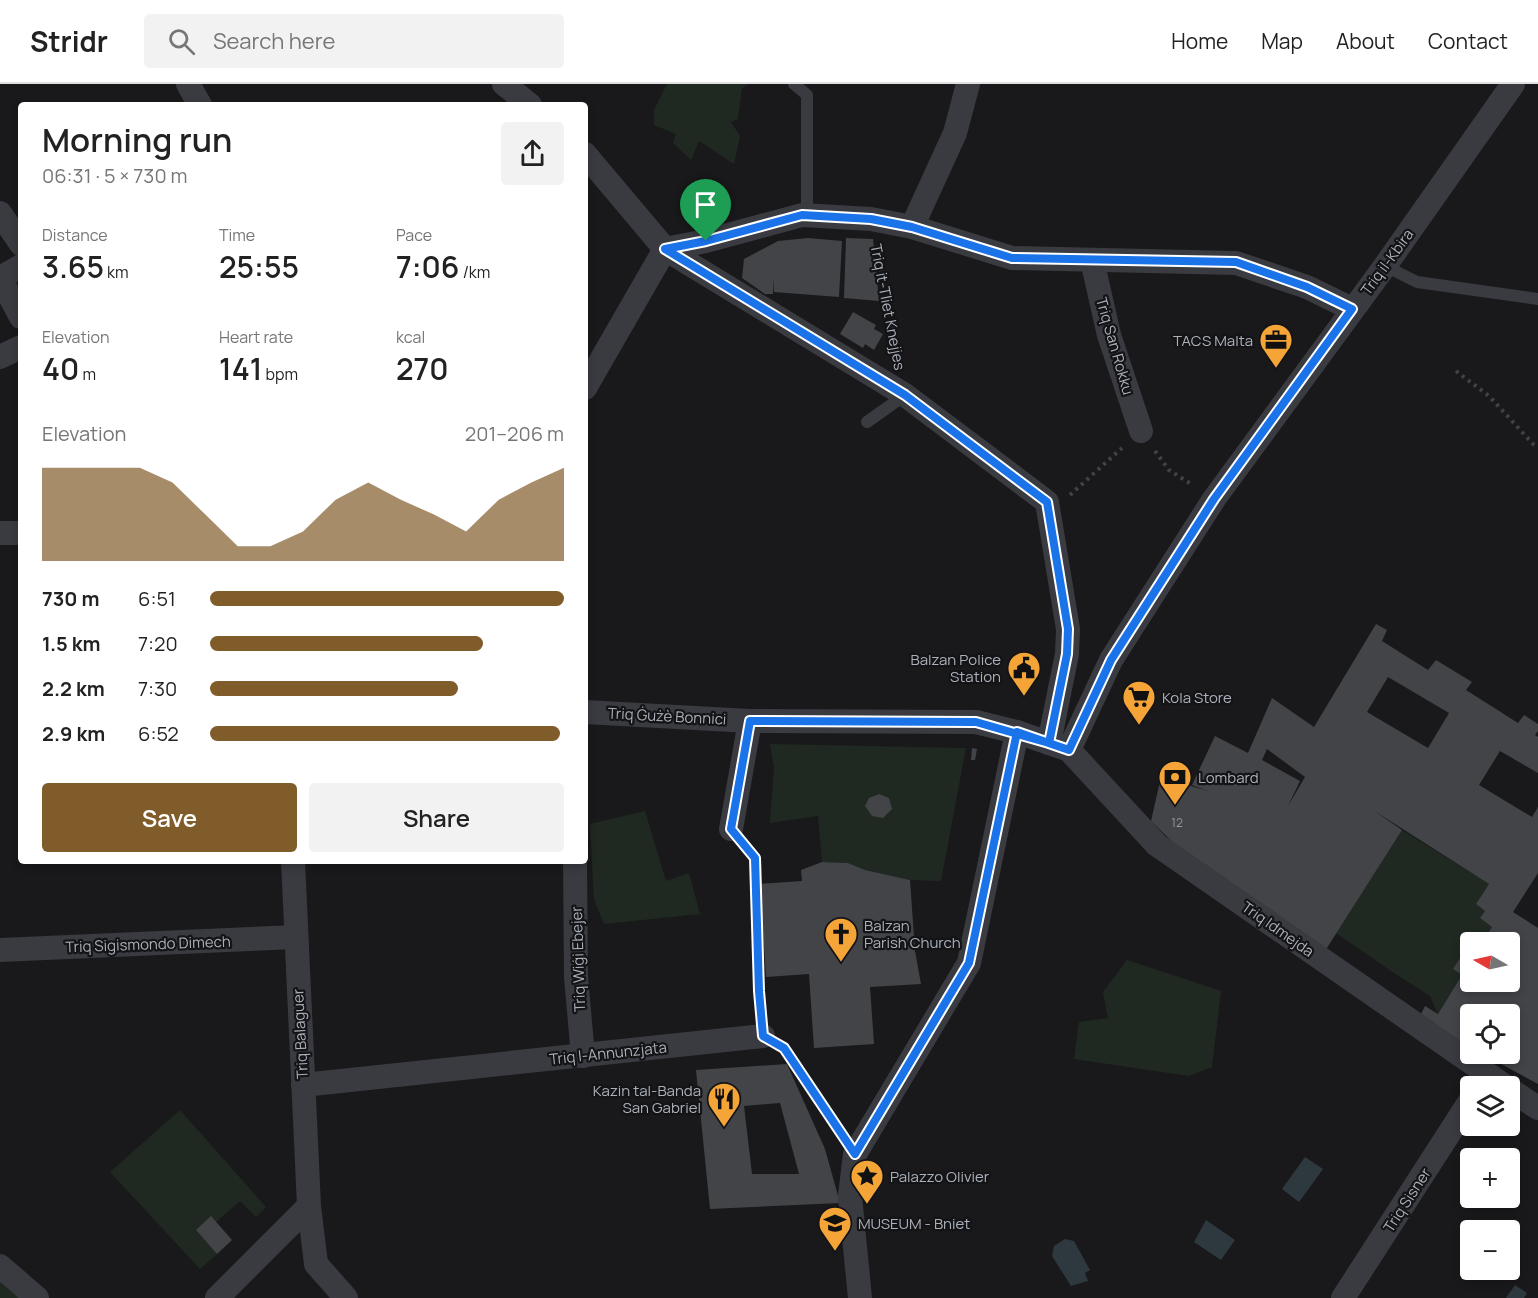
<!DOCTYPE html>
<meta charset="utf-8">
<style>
body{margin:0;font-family:Manrope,sans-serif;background:#f2f2f2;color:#222;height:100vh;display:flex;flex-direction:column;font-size:22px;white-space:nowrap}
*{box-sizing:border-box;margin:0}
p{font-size:20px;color:#767676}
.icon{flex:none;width:33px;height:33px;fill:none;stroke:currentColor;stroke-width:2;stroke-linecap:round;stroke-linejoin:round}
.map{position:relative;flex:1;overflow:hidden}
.details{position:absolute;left:18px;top:18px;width:570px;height:762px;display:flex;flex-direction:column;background:#fff;border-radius:6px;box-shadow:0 3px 9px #0003}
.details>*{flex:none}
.needle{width:39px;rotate:279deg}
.controls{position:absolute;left:1460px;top:848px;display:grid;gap:12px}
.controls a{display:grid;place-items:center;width:60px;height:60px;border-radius:6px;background:#fff;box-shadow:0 3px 9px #0003;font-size:30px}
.pin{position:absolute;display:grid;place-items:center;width:51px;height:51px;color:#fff;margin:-62px -26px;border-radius:50% 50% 50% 0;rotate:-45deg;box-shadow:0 0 6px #0007}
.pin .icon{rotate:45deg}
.round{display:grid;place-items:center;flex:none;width:63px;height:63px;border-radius:6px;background:#f2f2f2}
.headline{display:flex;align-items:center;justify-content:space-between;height:102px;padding:0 24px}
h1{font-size:33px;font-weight:600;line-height:45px}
.stats{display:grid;grid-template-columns:repeat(3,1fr);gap:9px;height:102px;padding:6px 24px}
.stats div{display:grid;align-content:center}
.stats b{font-size:30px;font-weight:600}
.stats small{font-size:16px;font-weight:400}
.stats p{font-size:16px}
.chart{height:168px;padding:12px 24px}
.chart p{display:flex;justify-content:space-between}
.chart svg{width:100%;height:108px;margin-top:6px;fill:#815c2b;opacity:.7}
.cta{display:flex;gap:12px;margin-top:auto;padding:12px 24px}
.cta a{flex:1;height:69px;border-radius:6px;background:#815c2b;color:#fff;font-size:24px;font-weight:600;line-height:69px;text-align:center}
.cta a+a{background:#f2f2f2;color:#222}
ul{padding:0 24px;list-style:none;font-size:20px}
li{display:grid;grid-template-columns:96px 72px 1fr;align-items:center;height:45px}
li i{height:15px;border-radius:8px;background:#815c2b}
header{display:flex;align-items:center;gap:36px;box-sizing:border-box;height:84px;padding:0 30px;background:#fff;border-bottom:2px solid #e0e0e0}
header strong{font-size:28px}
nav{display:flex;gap:33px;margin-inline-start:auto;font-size:21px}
.search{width:420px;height:54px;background:#f2f2f2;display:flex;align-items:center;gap:15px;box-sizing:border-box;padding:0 21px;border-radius:6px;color:#767676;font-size:22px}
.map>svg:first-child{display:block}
</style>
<header>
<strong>Stridr</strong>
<div class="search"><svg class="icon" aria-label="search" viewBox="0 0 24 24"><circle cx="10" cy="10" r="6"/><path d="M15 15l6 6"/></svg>Search here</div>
<nav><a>Home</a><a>Map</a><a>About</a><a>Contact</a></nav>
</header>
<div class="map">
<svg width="1538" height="1214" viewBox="0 0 1538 1214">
<rect width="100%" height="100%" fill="#19191b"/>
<!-- green -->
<g fill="#202921">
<path d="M667,0H748L742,4L738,35L731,38L740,52L734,80L699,57L691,76L673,59L676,50L654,41V26Z"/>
<path d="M770,660L966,664L941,797L910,796L865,786L848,779L822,778L818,732L770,739L774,683Z"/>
<path d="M645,727L666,797L689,789L700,830L604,840L594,815L590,740Z"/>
<path d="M1402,746L1489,800L1476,820L1485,827L1480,834L1492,843L1482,858H1470V876L1462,871L1453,885L1462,891L1438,930L1430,912L1394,889L1336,849Z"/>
<path d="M1127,876L1221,907L1212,983L1189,992L1074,975L1079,938L1108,934L1103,908Z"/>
<path d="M180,1026L266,1123L256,1133L240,1117L216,1138L196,1146L217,1170L200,1185L110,1088Z"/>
<path d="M0,1195L21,1214H0Z"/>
</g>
<!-- water -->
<g fill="#2e393f">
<path d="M1305,1073L1323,1085L1299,1118L1282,1105Z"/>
<path d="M1206,1136L1235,1156L1221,1176L1194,1158Z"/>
<path d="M1065,1155L1074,1157L1090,1186L1085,1189L1088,1197L1071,1202L1052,1172L1054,1162Z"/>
<path d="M1515,1201L1527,1209L1524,1214H1506Z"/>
</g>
<!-- building -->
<g fill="#434448" fill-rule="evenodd">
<path d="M808,154L842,157L839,213L774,208V193L773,210H765L742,194L744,175L778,157Z"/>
<path d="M846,154L873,155L879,217L844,214Z"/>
<path d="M853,228L876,241L874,245L883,250L874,266L865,260L863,264L840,250Z"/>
<path d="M1376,540L1387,546L1382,557L1428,586L1436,576L1472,598L1466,606L1518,639L1524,631L1538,640V647L1535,651L1538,653V689L1500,667L1479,701L1532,733L1538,723V789L1513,828L1538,844V1000L1481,969H1509V930H1470V963L1419,934L1425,922L1438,930L1462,891L1453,885L1462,871L1470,876V897H1509V858H1482L1492,843L1480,834L1485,827L1476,820L1489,800L1373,726L1402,746L1325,867L1198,783L1151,737L1161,693L1208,707L1192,701L1215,652L1248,669L1272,614L1314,643ZM1388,593L1449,629L1428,664L1367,628ZM1267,665L1305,693L1288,722L1300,697L1262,676Z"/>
<path d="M972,664L977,665L975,676H971Z"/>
<path d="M879,710L889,714L892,725L883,734L872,732L865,722L869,714Z"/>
<path d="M822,778L848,779L865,786L910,796L915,867L921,900L870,903L874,960L814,964L809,890L766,893L760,800L802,797L801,786Z"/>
<path d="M787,980L825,1065L840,1119L710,1125L696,986ZM780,1019L799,1090H752L744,1022Z"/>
<path d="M211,1132L232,1156L217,1170L196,1146Z"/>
</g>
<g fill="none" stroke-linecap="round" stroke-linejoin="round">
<!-- path -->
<g stroke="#3f4247" stroke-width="4" stroke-dasharray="3 4.5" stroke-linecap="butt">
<path d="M876,162L898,275"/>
<path d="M1456,287L1489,312L1534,361L1538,363"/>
<path d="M1155,367L1169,386L1191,400"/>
<path d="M1070,411L1122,364"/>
<path d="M747,764L755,775L761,928"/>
<path d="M785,965L839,1046"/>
</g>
<!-- lane -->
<g stroke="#393b40" stroke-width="12">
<path d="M794,0L807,11V131"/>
<path d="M1385,182L1417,198L1538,215"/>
<path d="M867,338L905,311"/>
</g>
<!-- street -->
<g stroke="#393b40" stroke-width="24">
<path d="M188,0L200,21"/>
<path d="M504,0L530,21"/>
<path d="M585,70L665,165L905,311L1047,418L1068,545L1067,570L1049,659"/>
<path d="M0,129L21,160"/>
<path d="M912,143L955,49L968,0"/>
<path d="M1092,176L1109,251L1141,347"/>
<path d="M21,182L0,194L21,233"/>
<path d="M0,273L21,263"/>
<path d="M585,304L665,165L706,157L802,131L871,135L912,143L1012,174L1236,179L1307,203L1352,225"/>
<path d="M0,449H21"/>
<path d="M585,628L750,637L976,638L1017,648L1069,666L1157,761L1505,1002"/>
<path d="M1069,666L1111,576L1214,415L1385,182L1513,0"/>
<path d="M731,745L750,637"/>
<path d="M293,777L309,1122L316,1180L346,1214"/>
<path d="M575,777L576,893L583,972"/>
<path d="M0,866L296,853"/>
<path d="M303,1001L763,952"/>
<path d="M1509,1005L1538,1024"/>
<path d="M0,1182L37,1214"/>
<path d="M217,1214L309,1122"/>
<path d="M860,1214L850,1112L855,1070L969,879L1017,648"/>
<path d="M1343,1214L1470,1017"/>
</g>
</g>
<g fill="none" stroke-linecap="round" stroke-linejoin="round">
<!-- route casing -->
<g stroke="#fff" stroke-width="12">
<path id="route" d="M706,157L665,165L905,311L1047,418L1068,545L1067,570L1049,659L976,638L750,637L731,745L755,774L759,907L763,952L784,964L855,1070L969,879L1017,648L1069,666L1111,576L1214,415L1352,225L1307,203L1236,178L1012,174L912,143L871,135L802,131L706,157"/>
</g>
<!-- route -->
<use href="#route" stroke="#1a73e8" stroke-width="8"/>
</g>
<!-- icons -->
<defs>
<g id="office-pin" transform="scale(1.725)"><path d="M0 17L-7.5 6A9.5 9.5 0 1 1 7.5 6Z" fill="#f5a437" stroke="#141416"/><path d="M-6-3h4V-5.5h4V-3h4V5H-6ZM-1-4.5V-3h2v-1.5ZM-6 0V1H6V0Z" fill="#111"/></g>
<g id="civic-pin" transform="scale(1.725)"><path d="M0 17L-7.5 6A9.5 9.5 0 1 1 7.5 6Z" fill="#f5a437" stroke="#141416"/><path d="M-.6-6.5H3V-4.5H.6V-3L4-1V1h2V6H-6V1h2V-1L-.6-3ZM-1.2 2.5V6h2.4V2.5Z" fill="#111"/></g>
<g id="supermarket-pin" transform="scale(1.725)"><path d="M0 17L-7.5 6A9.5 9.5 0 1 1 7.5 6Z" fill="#f5a437" stroke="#141416"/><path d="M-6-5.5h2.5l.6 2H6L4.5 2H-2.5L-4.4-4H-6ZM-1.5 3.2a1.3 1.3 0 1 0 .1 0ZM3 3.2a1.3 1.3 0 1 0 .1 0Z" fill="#111"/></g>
<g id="bank-pin" transform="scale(1.725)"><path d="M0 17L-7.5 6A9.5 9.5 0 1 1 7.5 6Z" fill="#f5a437" stroke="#141416"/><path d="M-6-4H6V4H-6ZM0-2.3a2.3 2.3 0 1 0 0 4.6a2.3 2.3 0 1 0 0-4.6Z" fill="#111"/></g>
<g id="church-pin" transform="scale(1.725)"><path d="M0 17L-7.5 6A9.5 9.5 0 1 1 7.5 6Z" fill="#f5a437" stroke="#141416"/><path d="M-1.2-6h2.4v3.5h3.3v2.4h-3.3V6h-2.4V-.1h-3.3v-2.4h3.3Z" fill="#111"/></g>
<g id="restaurant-pin" transform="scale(1.725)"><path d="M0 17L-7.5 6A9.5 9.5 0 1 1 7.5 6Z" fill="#f5a437" stroke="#141416"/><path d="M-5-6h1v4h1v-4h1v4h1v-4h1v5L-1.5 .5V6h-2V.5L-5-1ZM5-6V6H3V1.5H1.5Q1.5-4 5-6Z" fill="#111"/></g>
<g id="sight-pin" transform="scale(1.725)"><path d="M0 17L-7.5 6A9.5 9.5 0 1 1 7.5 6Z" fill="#f5a437" stroke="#141416"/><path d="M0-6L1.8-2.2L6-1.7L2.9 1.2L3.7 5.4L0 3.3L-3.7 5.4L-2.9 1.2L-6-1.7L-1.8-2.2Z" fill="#111"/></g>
<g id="school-pin" transform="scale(1.725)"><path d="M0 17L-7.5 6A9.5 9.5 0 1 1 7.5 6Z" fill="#f5a437" stroke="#141416"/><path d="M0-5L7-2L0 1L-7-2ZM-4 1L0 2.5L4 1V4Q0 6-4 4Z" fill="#111"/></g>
</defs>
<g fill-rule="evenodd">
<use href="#office-pin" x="1276" y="256"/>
<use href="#civic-pin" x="1024" y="584"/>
<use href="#supermarket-pin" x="1139" y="613"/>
<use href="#bank-pin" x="1175" y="693"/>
<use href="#church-pin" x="841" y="850"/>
<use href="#restaurant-pin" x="724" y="1015"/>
<use href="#sight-pin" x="867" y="1092"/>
<use href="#school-pin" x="835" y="1139"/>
</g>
<g text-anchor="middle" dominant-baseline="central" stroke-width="4.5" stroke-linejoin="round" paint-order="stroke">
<!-- number labels -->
<g font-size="12" fill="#91969e">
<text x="1177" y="738">12</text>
</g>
<!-- street labels -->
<g font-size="15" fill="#abb1bb" stroke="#141416">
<text transform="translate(1387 178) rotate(-54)">Triq il-Kbira</text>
<text transform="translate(888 223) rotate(79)">Triq it-Tliet Knejjes</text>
<text transform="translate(1115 262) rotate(74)">Triq San Rokku</text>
<text transform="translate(667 632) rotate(3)">Triq Ġużè Bonnici</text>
<text transform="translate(1278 845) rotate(35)">Triq Idmejda</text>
<text transform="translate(148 860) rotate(-2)">Triq Sigismondo Dimech</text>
<text transform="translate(578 875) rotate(-92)">Triq Wiġi Ebejer</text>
<text transform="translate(300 950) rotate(-93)">Triq Balaguer</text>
<text transform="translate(608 969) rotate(-6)">Triq l-Annunzjata</text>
<text transform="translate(1407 1116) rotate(-57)">Triq Sisner</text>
</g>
<!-- poi labels -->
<g font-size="15" fill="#abb1bb" stroke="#141416" text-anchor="start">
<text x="1253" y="256" text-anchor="end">TACS Malta</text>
<text x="1001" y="575" text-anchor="end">Balzan Police<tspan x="1001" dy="17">Station</tspan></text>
<text x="1162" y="613">Kola Store</text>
<text x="1198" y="693">Lombard</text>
<text x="864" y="841">Balzan<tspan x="864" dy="17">Parish Church</tspan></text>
<text x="701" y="1006" text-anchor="end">Kazin tal-Banda<tspan x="701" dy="17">San Gabriel</tspan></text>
<text x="890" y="1092">Palazzo Olivier</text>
<text x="858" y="1139">MUSEUM - Bniet</text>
</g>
</g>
</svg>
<div class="controls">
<a><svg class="needle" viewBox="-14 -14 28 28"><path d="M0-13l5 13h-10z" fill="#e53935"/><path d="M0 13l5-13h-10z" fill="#767676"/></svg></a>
<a><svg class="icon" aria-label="locate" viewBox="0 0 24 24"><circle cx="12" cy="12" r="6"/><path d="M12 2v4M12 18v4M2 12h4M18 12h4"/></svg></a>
<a><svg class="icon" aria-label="layers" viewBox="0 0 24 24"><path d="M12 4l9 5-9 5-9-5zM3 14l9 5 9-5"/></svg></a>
<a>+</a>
<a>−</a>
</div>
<div class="pin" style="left:706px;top:157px;background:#1e9e55"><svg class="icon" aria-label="arrive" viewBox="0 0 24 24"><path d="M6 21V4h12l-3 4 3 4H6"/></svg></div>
<section class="details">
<div class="headline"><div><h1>Morning run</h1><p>06:31 · 5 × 730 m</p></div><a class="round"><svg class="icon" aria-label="share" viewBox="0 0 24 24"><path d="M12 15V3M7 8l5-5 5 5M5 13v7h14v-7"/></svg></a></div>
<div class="stats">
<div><p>Distance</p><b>3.65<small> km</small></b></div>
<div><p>Time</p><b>25:55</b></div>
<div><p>Pace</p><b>7:06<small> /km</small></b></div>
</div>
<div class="stats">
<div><p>Elevation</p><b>40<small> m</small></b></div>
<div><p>Heart rate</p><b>141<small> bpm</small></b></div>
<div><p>kcal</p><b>270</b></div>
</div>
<div class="chart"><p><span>Elevation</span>201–206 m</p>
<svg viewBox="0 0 160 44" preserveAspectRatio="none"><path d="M0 44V6L10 6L20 6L30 6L40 12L50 25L60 38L70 38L80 32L90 19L100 12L110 19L120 25L130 32L140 19L150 12L160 6V44z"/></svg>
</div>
<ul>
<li><b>730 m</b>6:51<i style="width:100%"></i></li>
<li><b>1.5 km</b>7:20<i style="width:77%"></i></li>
<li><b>2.2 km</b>7:30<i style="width:70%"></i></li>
<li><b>2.9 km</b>6:52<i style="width:99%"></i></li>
</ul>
<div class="cta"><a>Save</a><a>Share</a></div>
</section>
</div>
